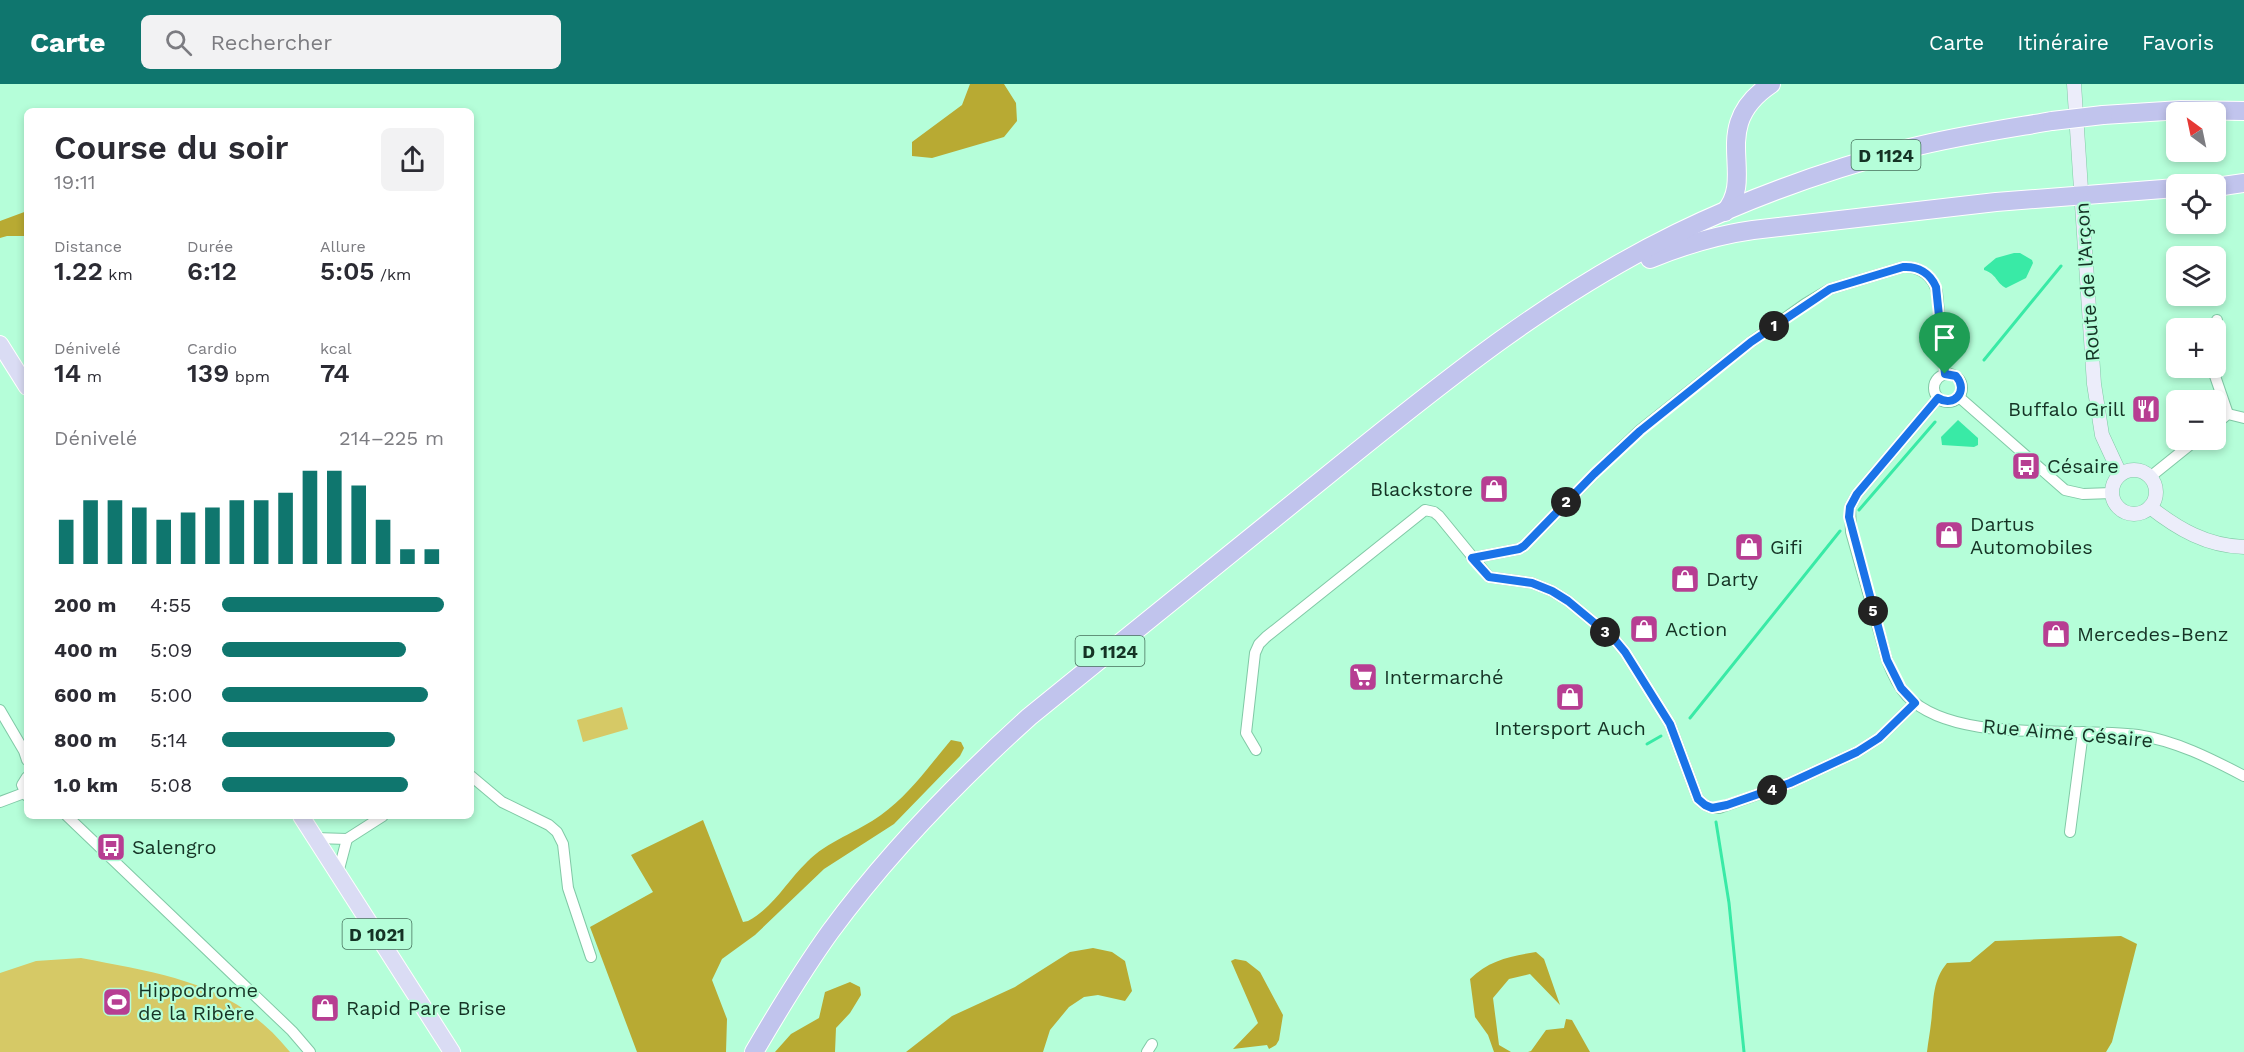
<!DOCTYPE html>
<html lang="fr">
<meta charset="utf-8">
<style>
body{margin:0;font-family:"Work Sans",sans-serif;background:#f2f2f3;color:#2b2b33;height:100vh;display:flex;flex-direction:column;font-size:22px;white-space:nowrap}
*{box-sizing:border-box;margin:0}
p{font-size:20px;color:#7c7c81}
.icon{flex:none;width:33px;height:33px;fill:none;stroke:currentColor;stroke-width:2;stroke-linecap:round;stroke-linejoin:round}
.map{position:relative;flex:1;overflow:hidden}
.sheet{position:absolute;left:24px;top:24px;width:450px;height:711px;display:flex;flex-direction:column;background:#fff;border-radius:9px;box-shadow:0 3px 9px #0003}
.sheet>*{flex:none}
.needle{width:39px;rotate:327deg}
.controls{position:absolute;left:2166px;top:18px;display:grid;gap:12px}
.controls a{display:grid;place-items:center;width:60px;height:60px;border-radius:9px;background:#fff;box-shadow:0 3px 9px #0003;font-size:30px}
.pin{position:absolute;display:grid;place-items:center;width:51px;height:51px;color:#fff;margin:-62px -26px;border-radius:50% 50% 50% 0;rotate:-45deg;box-shadow:0 0 6px #0007}
.pin .icon{rotate:45deg}
.km{position:absolute;width:30px;height:30px;margin:-15px;border-radius:50%;background:#222;color:#fff;font-size:16px;line-height:30px;text-align:center}
.round{display:grid;place-items:center;flex:none;width:63px;height:63px;border-radius:9px;background:#f2f2f3}
.head{display:flex;align-items:center;justify-content:space-between;height:102px;padding:0 30px}
h1{font-size:33px;font-weight:600;line-height:45px}
.stats{display:grid;grid-template-columns:repeat(3,1fr);gap:9px;height:102px;padding:6px 30px}
.stats div{display:grid;align-content:center}
.stats b{font-size:26px;font-weight:600}
.stats small{font-size:16px;font-weight:400}
.stats p{font-size:16px}
.chart{height:168px;padding:12px 30px}
.chart p{display:flex;justify-content:space-between}
.chart svg{width:100%;height:108px;margin-top:6px;stroke:#0f766e;stroke-width:6}
ul{padding:0 30px;list-style:none;font-size:20px}
li{display:grid;grid-template-columns:96px 72px 1fr;align-items:center;height:45px}
li i{height:15px;border-radius:8px;background:#0f766e}
header{display:flex;align-items:center;gap:36px;box-sizing:border-box;height:84px;padding:0 30px;background:#0f766e;color:#fff}
header strong{font-size:28px}
nav{display:flex;gap:33px;margin-inline-start:auto;font-size:21px}
.search{width:420px;height:54px;background:#f2f2f3;display:flex;align-items:center;gap:15px;box-sizing:border-box;padding:0 21px;border-radius:9px;color:#7c7c81;font-size:22px}
.map>svg:first-child{display:block}
</style>
<header>
<strong>Carte</strong>
<div class="search"><svg class="icon" aria-label="search" viewBox="0 0 24 24"><circle cx="10" cy="10" r="6"/><path d="M15 15l6 6"/></svg>Rechercher</div>
<nav><a>Carte</a><a>Itinéraire</a><a>Favoris</a></nav>
</header>
<div class="map">
<svg width="2244" height="968" viewBox="0 0 2244 968">
<rect width="100%" height="100%" fill="#b5fed9"/>
<!-- green -->
<g fill="#d6c966">
<path d="M622,623L628,645L583,658L577,636Z"/>
<path d="M81,874C163,890 234,898 290,968H0V889L36,877Z"/>
</g>
<!-- forest -->
<g fill="#b8aa33">
<path d="M970,0H1004L1016,19L1017,37L1004,53L932,74L912,72V58L962,21Z"/>
<path d="M27,127V152H7L0,154V137Z"/>
<path d="M951,656L961,658L964,664L960,672L894,740L824,785L755,851L722,875L712,896L727,935L726,968H637L590,843L653,808L631,771L703,736L743,838L748,837C775,822 786,798 807,778C827,757 858,748 881,731C909,711 929,682 951,656Z"/>
<path d="M2121,852L2137,860L2112,958L2106,968H1927C1928,958 1930,949 1931,939C1934,916 1932,897 1947,879L1970,878L1995,857Z"/>
<path d="M1093,864L1112,868L1125,877L1132,907L1125,917L1098,911L1084,913L1069,923L1050,946L1043,968H906L952,932L1015,903L1070,868Z"/>
<path d="M1536,868L1544,875L1560,921L1530,890L1509,895L1493,914L1499,961L1511,968H1494L1488,951L1475,933L1470,895C1489,876 1511,872 1536,868Z"/>
<path d="M1235,875L1246,877L1260,888L1283,931L1279,956L1276,961L1269,965L1267,961L1233,965L1258,939L1231,877Z"/>
<path d="M850,898L860,903L861,911L850,929L836,944L835,968H775L791,950L819,934L825,908Z"/>
<path d="M1566,935L1572,936L1590,968H1528L1531,967L1546,946L1564,944Z"/>
</g>
<!-- water -->
<g fill="#39eaa6">
<path d="M2014,169H2020L2032,176L2033,179L2026,194L2006,204C1996,199 1997,190 1984,186V184L1996,174Z"/>
<path d="M1958,336L1978,354V361L1974,363L1942,361L1941,353Z"/>
</g>
<g fill="none" stroke-linecap="round" stroke-linejoin="round">
<!-- stream -->
<g stroke="#39eaa6" stroke-width="3">
<path d="M1984,276L2061,182"/>
<path d="M1859,426L1935,338"/>
<path d="M1690,634L1840,447"/>
<path d="M1647,660L1661,652"/>
<path d="M1716,738L1729,819L1744,968"/>
</g>
<!-- street casing -->
<g stroke="#81c9a6" stroke-width="12">
<g id="street">
<path d="M2217,236L2215,292L2228,330"/>
<circle cx="1948" cy="304" r="14"/>
<path d="M1959,313L2065,406L2083,410L2112,409"/>
<path d="M1938,314L1857,410L1850,423L1851,448L1887,576C1892,589 1898,602 1907,612C1955,661 2075,642 2138,651C2176,657 2210,674 2244,692"/>
<path d="M2216,340L2228,330L2244,334"/>
<path d="M2150,393L2196,356"/>
<path d="M1472,474L1519,465L1524,462L1594,390L1639,347L1751,258L1805,220L1830,205L1903,183C1920,182 1933,192 1937,208L1945,290"/>
<path d="M0,626L24,667L27,676"/>
<path d="M1256,666L1246,649L1255,569L1259,560L1266,553L1425,426L1434,428L1439,432L1489,493L1532,499L1552,507L1568,517L1615,556L1625,568L1670,640L1698,715L1705,721L1712,724H1719L1790,699L1857,668L1879,654L1915,619"/>
<path d="M471,692L502,718L549,741L557,748L563,760L568,804L591,873"/>
<path d="M27,693L22,701L27,712"/>
<path d="M0,718L24,709"/>
<path d="M67,732L292,947L310,968"/>
<path d="M2070,748L2083,648"/>
<path d="M315,754L347,755L383,732"/>
<path d="M338,789L347,755"/>
<path d="M1147,968L1152,960"/>
</g>
</g>
<!-- secondary casing -->
<g stroke="#81c9a6" stroke-width="15">
<g id="secondary">
<path d="M2074,0L2094,300L2102,351L2120,390"/>
<circle cx="2134" cy="408" r="22"/>
<path d="M2150,423C2178,445 2207,462 2244,463"/>
</g>
</g>
<!-- primary casing -->
<g stroke="#fff" stroke-width="18">
<g id="primary">
<path d="M0,260L27,303"/>
<path d="M301,732L452,968"/>
</g>
</g>
<!-- highway casing -->
<g stroke="#fff" stroke-width="20">
<g id="highway">
<path d="M2103,31L2181,26L2244,27"/>
<path d="M2216,103L2244,99"/>
<path d="M1725,128C1757,91 1707,43 1771,0"/>
<path d="M1650,175C1684,161 1717,151 1753,146L1996,118L2176,104"/>
<path d="M754,968C778,927 802,887 830,848C888,769 956,699 1029,633C1134,548 1238,463 1344,378C1449,293 1554,209 1677,149C1751,113 1830,85 1910,64C1956,52 2005,45 2052,37"/>
</g>
</g>
<!-- street -->
<use href="#street" stroke="#fff" stroke-width="10"/>
<!-- secondary -->
<use href="#secondary" stroke="#ecedfa" stroke-width="14"/>
<!-- primary -->
<use href="#primary" stroke="#dadcf4" stroke-width="16"/>
<!-- highway -->
<use href="#highway" stroke="#c1c4ed" stroke-width="18"/>
<!-- highway-bridge casing -->
<g stroke="#fff" stroke-width="20" stroke-linecap="butt">
<path id="highway-bridge" d="M2052,37L2103,31"/>
</g>
<!-- highway-bridge -->
<use href="#highway-bridge" stroke="#c1c4ed" stroke-width="18"/>
</g>
<g fill="none" stroke-linecap="round" stroke-linejoin="round">
<!-- route casing -->
<g stroke="#fff" stroke-width="12">
<path id="route" d="M1903,183C1918,182 1930,189 1936,203L1945,290L1956,292C1969,307 1954,324 1938,314L1857,410L1850,423L1849,433L1887,576L1901,604L1915,619L1879,654L1857,668L1790,699L1727,721L1712,724L1705,721L1698,715L1670,640L1625,568L1615,556L1568,517L1552,507L1532,499L1489,493L1472,474L1519,465L1524,462L1594,390L1640,347L1751,258L1830,205Z"/>
</g>
<!-- route -->
<use href="#route" stroke="#1a73e8" stroke-width="8"/>
</g>
<!-- icons -->
<defs>
<g id="restaurant-square" transform="scale(1.5)"><rect x="-9" y="-9" width="18" height="18" rx="4" fill="#b73e92" stroke="#b5fed9"/><path d="M-5-6h1v4h1v-4h1v4h1v-4h1v5L-1.5 .5V6h-2V.5L-5-1ZM5-6V6H3V1.5H1.5Q1.5-4 5-6Z" fill="#fff"/></g>
<g id="bus-square" transform="scale(1.5)"><rect x="-9" y="-9" width="18" height="18" rx="4" fill="#b73e92" stroke="#b5fed9"/><path d="M-5-6H5V4H4V6H2V4H-2V6H-4V4H-5ZM-3.5-4V0h7V-4ZM-3.5 1.2v1.5H-2V1.2ZM2 1.2v1.5H3.5V1.2Z" fill="#fff"/></g>
<g id="shop-square" transform="scale(1.5)"><rect x="-9" y="-9" width="18" height="18" rx="4" fill="#b73e92" stroke="#b5fed9"/><path d="M-5-2.5h2.3a2.7 3.5 0 0 1 5.4 0H5L5.5 6h-11ZM-1.5-2.5h3a1.5 2.3 0 0 0-3 0Z" fill="#fff"/></g>
<g id="supermarket-square" transform="scale(1.5)"><rect x="-9" y="-9" width="18" height="18" rx="4" fill="#b73e92" stroke="#b5fed9"/><path d="M-6-5.5h2.5l.6 2H6L4.5 2H-2.5L-4.4-4H-6ZM-1.5 3.2a1.3 1.3 0 1 0 .1 0ZM3 3.2a1.3 1.3 0 1 0 .1 0Z" fill="#fff"/></g>
<g id="stadium-square" transform="scale(1.5)"><rect x="-9" y="-9" width="18" height="18" rx="4" fill="#b73e92" stroke="#b5fed9"/><path d="M0-5a6.5 5 0 1 0 0 10a6.5 5 0 1 0 0-10ZM-3.5-1.8h7v3.6h-7Z" fill="#fff"/></g>
</defs>
<g fill-rule="evenodd">
<use href="#restaurant-square" x="2146" y="325"/>
<use href="#bus-square" x="2026" y="382"/>
<use href="#shop-square" x="1494" y="405"/>
<use href="#shop-square" x="1949" y="451"/>
<use href="#shop-square" x="1749" y="463"/>
<use href="#shop-square" x="1685" y="495"/>
<use href="#shop-square" x="1644" y="545"/>
<use href="#shop-square" x="2056" y="550"/>
<use href="#supermarket-square" x="1363" y="593"/>
<use href="#shop-square" x="1570" y="613"/>
<use href="#bus-square" x="111" y="763"/>
<use href="#stadium-square" x="117" y="918"/>
<use href="#shop-square" x="325" y="924"/>
</g>
<g text-anchor="middle" dominant-baseline="central" stroke-width="4.5" stroke-linejoin="round" paint-order="stroke">
<!-- shield labels -->
<g fill="#b5fed9" stroke="#45705b" stroke-width="1.5">
<rect x="1851.5" y="56" width="69" height="30" rx="4.5"/>
<rect x="1075.5" y="552" width="69" height="30" rx="4.5"/>
<rect x="342.5" y="835" width="69" height="30" rx="4.5"/>
</g>
<g font-size="18" font-weight="bold" fill="#153325">
<text x="1886" y="71">D 1124</text>
<text x="1110" y="567">D 1124</text>
<text x="377" y="850">D 1021</text>
</g>
<!-- street labels -->
<g font-size="20" fill="#153325" stroke="#b5fed9">
<text transform="translate(2087 198) rotate(-94)">Route de l’Arçon</text>
<text transform="translate(2068 649) rotate(5)">Rue Aimé Césaire</text>
</g>
<!-- poi labels -->
<g font-size="20" fill="#153325" stroke="#b5fed9" text-anchor="start">
<text x="2125" y="325" text-anchor="end">Buffalo Grill</text>
<text x="2047" y="382">Césaire</text>
<text x="1473" y="405" text-anchor="end">Blackstore</text>
<text x="1970" y="440">Dartus<tspan x="1970" dy="23">Automobiles</tspan></text>
<text x="1770" y="463">Gifi</text>
<text x="1706" y="495">Darty</text>
<text x="1665" y="545">Action</text>
<text x="2077" y="550">Mercedes-Benz</text>
<text x="1384" y="593">Intermarché</text>
<text x="1570" y="644" text-anchor="middle">Intersport Auch</text>
<text x="132" y="763">Salengro</text>
<text x="138" y="906">Hippodrome<tspan x="138" dy="23">de la Ribère</tspan></text>
<text x="346" y="924">Rapid Pare Brise</text>
</g>
</g>
</svg>
<div class="controls">
<a><svg class="needle" viewBox="-14 -14 28 28"><path d="M0-13l5 13h-10z" fill="#e53935"/><path d="M0 13l5-13h-10z" fill="#7c7c81"/></svg></a>
<a><svg class="icon" aria-label="locate" viewBox="0 0 24 24"><circle cx="12" cy="12" r="6"/><path d="M12 2v4M12 18v4M2 12h4M18 12h4"/></svg></a>
<a><svg class="icon" aria-label="layers" viewBox="0 0 24 24"><path d="M12 4l9 5-9 5-9-5zM3 14l9 5 9-5"/></svg></a>
<a>+</a>
<a>−</a>
</div>
<div class="pin" style="left:1945px;top:290px;background:#1e9e55"><svg class="icon" aria-label="arrive" viewBox="0 0 24 24"><path d="M6 21V4h12l-3 4 3 4H6"/></svg></div>
<b class="km" style="left:1774px;top:242px">1</b>
<b class="km" style="left:1566px;top:418px">2</b>
<b class="km" style="left:1605px;top:548px">3</b>
<b class="km" style="left:1772px;top:706px">4</b>
<b class="km" style="left:1873px;top:527px">5</b>
<section class="sheet">
<div class="head"><div><h1>Course du soir</h1><p>19:11</p></div><a class="round"><svg class="icon" aria-label="share" viewBox="0 0 24 24"><path d="M12 15V3M7 8l5-5 5 5M5 13v7h14v-7"/></svg></a></div>
<div class="stats">
<div><p>Distance</p><b>1.22<small> km</small></b></div>
<div><p>Durée</p><b>6:12</b></div>
<div><p>Allure</p><b>5:05<small> /km</small></b></div>
</div>
<div class="stats">
<div><p>Dénivelé</p><b>14<small> m</small></b></div>
<div><p>Cardio</p><b>139<small> bpm</small></b></div>
<div><p>kcal</p><b>74</b></div>
</div>
<div class="chart"><p><span>Dénivelé</span>214–225 m</p>
<svg viewBox="0 0 160 44" preserveAspectRatio="none"><path d="M5 44V26M15 44V18M25 44V18M35 44V21M45 44V26M55 44V23M65 44V21M75 44V18M85 44V18M95 44V15M105 44V6M115 44V6M125 44V12M135 44V26M145 44V38M155 44V38"/></svg>
</div>
<ul>
<li><b>200 m</b>4:55<i style="width:100%"></i></li>
<li><b>400 m</b>5:09<i style="width:83%"></i></li>
<li><b>600 m</b>5:00<i style="width:93%"></i></li>
<li><b>800 m</b>5:14<i style="width:78%"></i></li>
<li><b>1.0 km</b>5:08<i style="width:84%"></i></li>
</ul>
</section>
</div>
